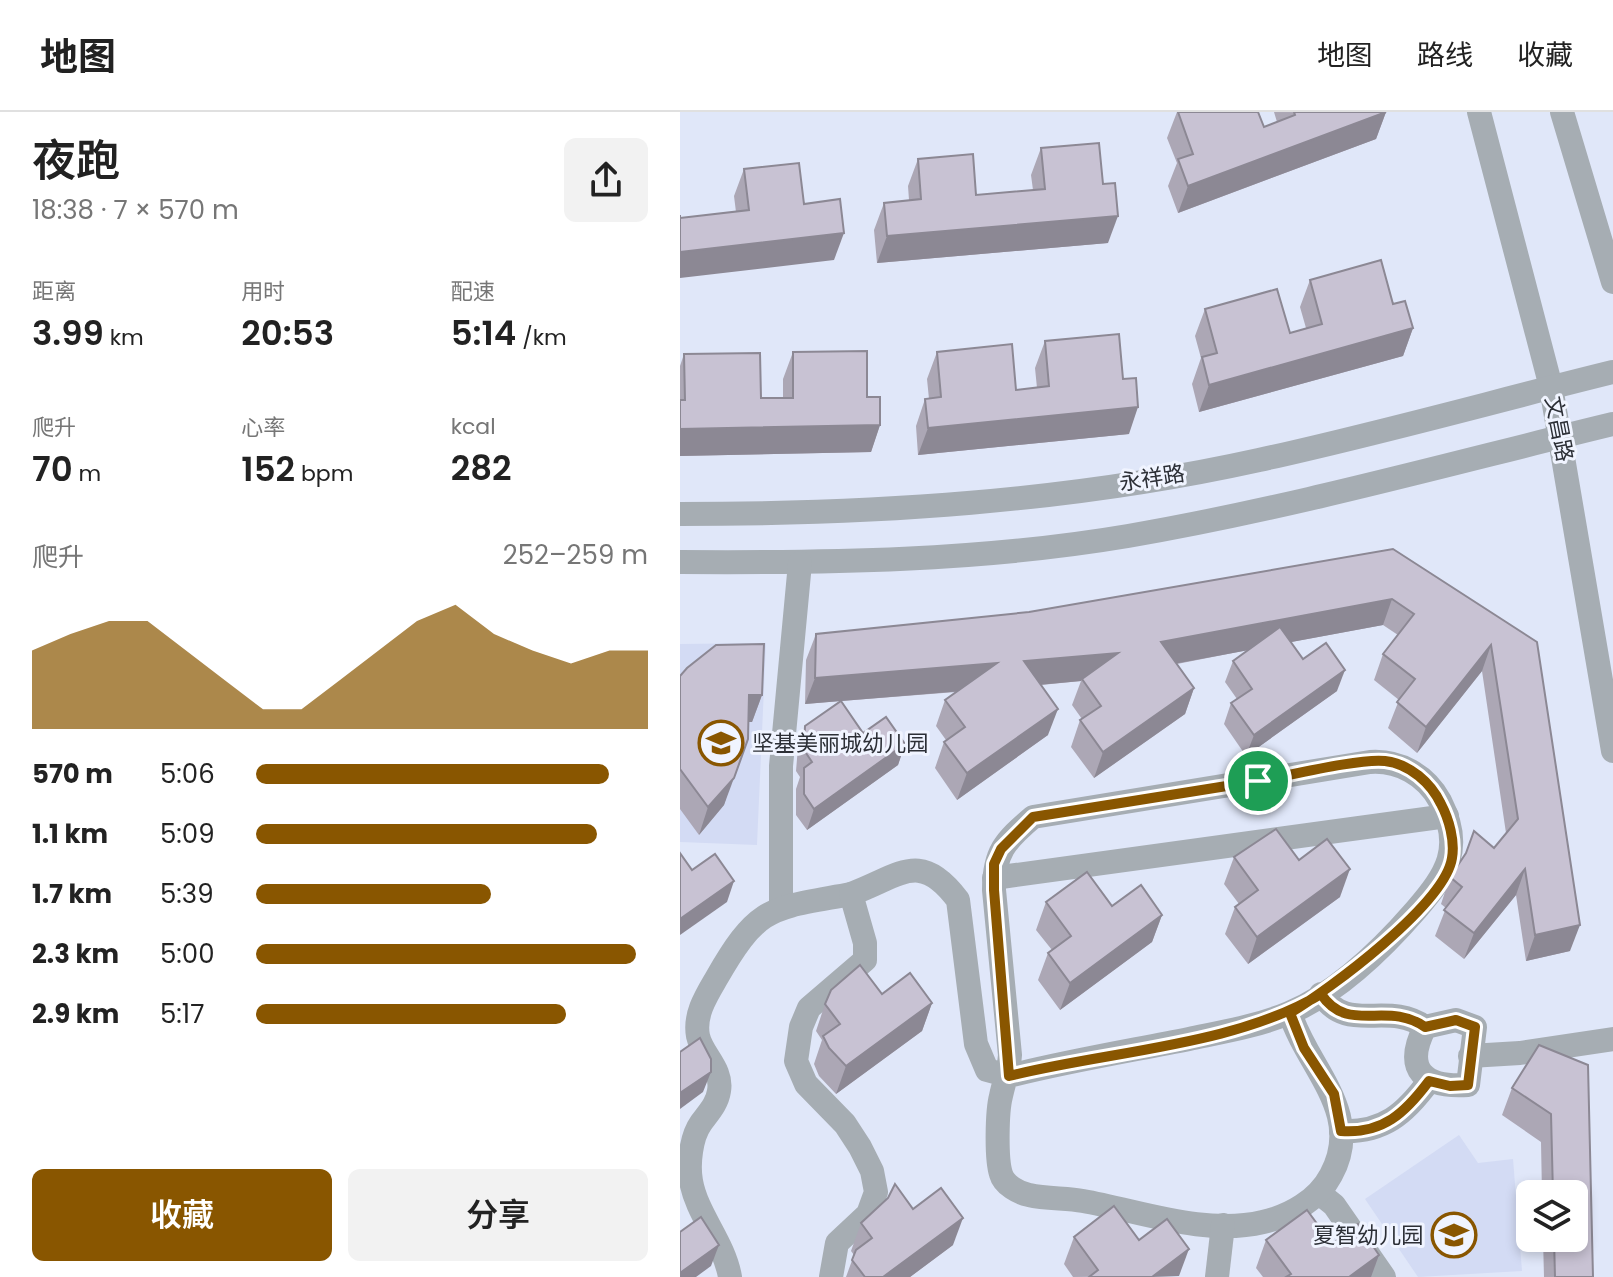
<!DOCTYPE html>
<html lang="zh">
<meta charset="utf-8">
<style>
body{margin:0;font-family:Poppins,"Noto Sans SC",sans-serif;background:#f2f2f2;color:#222;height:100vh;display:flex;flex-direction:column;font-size:30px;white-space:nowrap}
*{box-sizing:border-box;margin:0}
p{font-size:26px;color:#767676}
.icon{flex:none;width:44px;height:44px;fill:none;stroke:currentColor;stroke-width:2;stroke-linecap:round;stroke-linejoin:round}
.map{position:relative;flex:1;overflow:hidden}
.details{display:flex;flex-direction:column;background:#fff;width:680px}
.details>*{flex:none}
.controls{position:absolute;left:836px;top:1068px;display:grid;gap:16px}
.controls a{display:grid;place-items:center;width:72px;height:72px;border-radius:12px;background:#fff;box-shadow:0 4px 12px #0003;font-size:40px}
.pin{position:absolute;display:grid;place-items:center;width:68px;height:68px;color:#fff;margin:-34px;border:4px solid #fff;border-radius:50%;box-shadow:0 2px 8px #0007}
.round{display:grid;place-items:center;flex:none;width:84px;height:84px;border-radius:12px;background:#f2f2f2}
.headline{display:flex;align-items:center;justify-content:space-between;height:136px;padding:0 32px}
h1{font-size:44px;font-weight:600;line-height:60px}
.metrics{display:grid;grid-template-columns:repeat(3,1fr);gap:12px;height:136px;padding:8px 32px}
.metrics div{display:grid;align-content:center}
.metrics b{font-size:34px;font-weight:600}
.metrics small{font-size:22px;font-weight:400}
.metrics p{font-size:22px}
.chart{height:224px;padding:16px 32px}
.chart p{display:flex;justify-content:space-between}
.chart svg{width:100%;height:144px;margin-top:8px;fill:#895600;opacity:.7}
.action{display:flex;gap:16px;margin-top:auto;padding:16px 32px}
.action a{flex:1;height:92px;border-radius:12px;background:#895600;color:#fff;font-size:32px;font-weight:600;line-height:92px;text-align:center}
.action a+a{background:#f2f2f2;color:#222}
ul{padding:0 32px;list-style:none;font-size:26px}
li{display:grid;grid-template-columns:128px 96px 1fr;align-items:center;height:60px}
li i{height:20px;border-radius:10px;background:#895600}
header{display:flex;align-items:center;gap:48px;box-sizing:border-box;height:112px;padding:0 40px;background:#fff;border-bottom:2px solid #e0e0e0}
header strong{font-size:38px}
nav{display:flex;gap:44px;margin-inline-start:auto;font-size:28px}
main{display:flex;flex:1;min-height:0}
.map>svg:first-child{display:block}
</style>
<header>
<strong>地图</strong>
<nav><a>地图</a><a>路线</a><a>收藏</a></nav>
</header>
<main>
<section class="details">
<div class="headline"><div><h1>夜跑</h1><p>18:38 · 7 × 570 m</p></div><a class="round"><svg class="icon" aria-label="share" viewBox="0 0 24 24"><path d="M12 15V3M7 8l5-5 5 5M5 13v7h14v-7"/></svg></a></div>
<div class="metrics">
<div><p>距离</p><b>3.99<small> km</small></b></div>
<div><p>用时</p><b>20:53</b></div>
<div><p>配速</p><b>5:14<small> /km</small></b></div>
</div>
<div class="metrics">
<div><p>爬升</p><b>70<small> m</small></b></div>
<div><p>心率</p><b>152<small> bpm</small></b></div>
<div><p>kcal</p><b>282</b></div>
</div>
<div class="chart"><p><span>爬升</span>252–259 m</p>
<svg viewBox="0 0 160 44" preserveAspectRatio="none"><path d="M0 44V20L10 15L20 11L30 11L40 20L50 29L60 38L70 38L80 29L90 20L100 11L110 6L120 15L130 20L140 24L150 20L160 20V44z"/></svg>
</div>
<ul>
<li><b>570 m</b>5:06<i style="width:90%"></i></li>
<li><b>1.1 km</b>5:09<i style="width:87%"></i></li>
<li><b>1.7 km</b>5:39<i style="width:60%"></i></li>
<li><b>2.3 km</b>5:00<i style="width:97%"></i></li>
<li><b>2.9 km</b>5:17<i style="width:79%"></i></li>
</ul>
<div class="action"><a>收藏</a><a>分享</a></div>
</section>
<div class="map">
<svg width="933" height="1165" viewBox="0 0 933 1165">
<rect width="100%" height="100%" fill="#e0e7f9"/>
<!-- built -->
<g fill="#d3dbf4">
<path d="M86,531L77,733L0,730V532Z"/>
<path d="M779,1023L798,1051L833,1047L842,1159L738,1165L685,1087Z"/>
</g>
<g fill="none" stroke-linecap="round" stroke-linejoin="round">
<!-- minor -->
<g stroke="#a6adb3" stroke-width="24">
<path d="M799,0L871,275L933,639"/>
<path d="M882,0L933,170"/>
<path d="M0,402C194,402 389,390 579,348C698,322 815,289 933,260"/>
<path d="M0,450C150,451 300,449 448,424C611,396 772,351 933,312"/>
<path d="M314,766L767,704"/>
<path d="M101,795V654L120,451"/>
<path d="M641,882C668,923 707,888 745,915"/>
<path d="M776,908L795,915L788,973C744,976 723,958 745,915Z"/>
<path d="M790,944L840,941L933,927"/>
<path d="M661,1019C703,1021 725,1002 749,969"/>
<path d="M639,1081L654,1093L704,1165"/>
<path d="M50,1165C44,1130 17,1103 11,1069C8,1052 11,1025 21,1011C29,1000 37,992 39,979C43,957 22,943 18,924C14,903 26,884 36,867C79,792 90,797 171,782"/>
<path d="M151,1165L157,1131L188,1102L196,1080L192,1059L180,1035L165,1012L126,972L116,949L121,915L129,896L185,848V831L171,782C220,764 240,737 278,788L296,932L307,958L329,964C388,949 449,939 509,927C542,920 578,914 609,901C657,881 703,836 736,798C767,762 784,736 760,689C746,663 719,648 690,650L353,705C325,729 314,740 314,778L330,943C329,959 324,969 321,984C317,999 316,1047 321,1062C324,1073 339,1081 349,1083C366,1087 386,1086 403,1089C460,1099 525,1124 583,1110C610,1104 638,1088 651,1063C685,1001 627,956 610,901"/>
<path d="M537,1165L543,1113"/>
</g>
</g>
<!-- wall -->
<g fill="#aca7b5">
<path d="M497,0H578L584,15L597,10L594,0H706L696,27L498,101L488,74L497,51L487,26Z"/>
<path d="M361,36L428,131L197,151L194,118L204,91L229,88L228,74L238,47L296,83L353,78L351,63Z"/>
<path d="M64,57L124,92L154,148L0,106L56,100L54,84Z"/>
<path d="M630,168L713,192L733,216L723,244L519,300L512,272L521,246L515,224L525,197L610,221L626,216L620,195Z"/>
<path d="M365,229L449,322L238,343L236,314L245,287H249L247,267L257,240L336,278L357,276L355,256Z"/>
<path d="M113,240L187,285L200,313L191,340L0,344V254L4,242L81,286H103V267Z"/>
<path d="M713,437L857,530L890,839L846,849L836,783L784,847L755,824L766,796L761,792L770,765L814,736L826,721L802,559L737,641L708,616L719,588L694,568L703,542L718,523L703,513L611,530L623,547L657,579L566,644L544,612L551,591L557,587L545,570L553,549L568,538L497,552L514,576L505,602L414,666L391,635L400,608L402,607L392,593L401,569L361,573L368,623L277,688L255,656L264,630L266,628L256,614L265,588L276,580L161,589L183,621L225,632L218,653L127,718L116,703V677L120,665L116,659L118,635L125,614L160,589L125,592L126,548L136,522L349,500Z"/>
<path d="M0,564L82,583L72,610H69L44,693L19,723L0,697Z"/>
<path d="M554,745L619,748L660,785L568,852L545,822L555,795L559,792L544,772Z"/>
<path d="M366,790L432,794L482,803L472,830L380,898L358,868L368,841L372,838L356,818Z"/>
<path d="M202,882L252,891L242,919L156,982L139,964L134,952L142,928L136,919L145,892Z"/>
<path d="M859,933L913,1165H864L863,1126H894V1082H862L861,1030L822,1003L832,976Z"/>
<path d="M233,1097L273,1133L230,1165H166L174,1143L171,1139L181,1111Z"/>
<path d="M394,1125L459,1128L499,1164L393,1165L384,1152Z"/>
<path d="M586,1128L652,1132L699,1143L691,1165H583L576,1156Z"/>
</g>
<!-- shaded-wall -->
<g fill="#8c8894">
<path d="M706,0L696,27L498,101L508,74Z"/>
<path d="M438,104L428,131L197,151L207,124Z"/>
<path d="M164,121L154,148L0,166V140Z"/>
<path d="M733,216L723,244L519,300L529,273Z"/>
<path d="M458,295L449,322L238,343L248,316Z"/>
<path d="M200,313L191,340L0,344V317Z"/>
<path d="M712,487L703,513L472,556L481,530Z"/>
<path d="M811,533L802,559L737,641L746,615Z"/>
<path d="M438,541L402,567L401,569L335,575L344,549Z"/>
<path d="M317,551L307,577L125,592L135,566Z"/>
<path d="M665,558L657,579L566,644L574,623Z"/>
<path d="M514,576L505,602L414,666L423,640Z"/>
<path d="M69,583H82L72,610H60Z"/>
<path d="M378,597L368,623L277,688L287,661Z"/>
<path d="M225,632L218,653L127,718L134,697Z"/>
<path d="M54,666L44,693L19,723L28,695Z"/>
<path d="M670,757L660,785L568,852L577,825Z"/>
<path d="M845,757L836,783L784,847L794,821Z"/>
<path d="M54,769L47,790L0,823V807Z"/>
<path d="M482,803L472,830L380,898L390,871Z"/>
<path d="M900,813L890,839L846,849L855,823Z"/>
<path d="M252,891L242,919L156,982L166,954Z"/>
<path d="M31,960L23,980L0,997V981Z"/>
<path d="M283,1106L273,1133L230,1165H203Z"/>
<path d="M39,1133L31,1154L16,1165H0V1161Z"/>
<path d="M509,1137L499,1164L472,1165Z"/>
<path d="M699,1143L691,1165H669Z"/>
</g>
<!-- building -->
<g fill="#c8c2d3" stroke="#8c8894" stroke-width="2">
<path d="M498,0H578L584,15L615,3L614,0H706L508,74L498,47L513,42Z"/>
<path d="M419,31L423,72L435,71L438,104L207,124L204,91L241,87L238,47L293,42L296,83L365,77L361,36Z"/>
<path d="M119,51L124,92L160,87L164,121L0,140V103V106L69,98L64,57Z"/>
<path d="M701,148L713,192L725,189L733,216L529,273L522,245L537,241L525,197L597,177L610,221L642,212L630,168Z"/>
<path d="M439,222L443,267L456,266L458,295L248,316L245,287L261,285L257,240L332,232L336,278L369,274L365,229Z"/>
<path d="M187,239V285H200V313L0,317V288H5L4,242L80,241L81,286H113V240Z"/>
<path d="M713,437L857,530L900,813L855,823L845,757L794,821L764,798L782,775L770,765L786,741L794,719L814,736L838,707L811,533L746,615L717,590L735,567L703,542L734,502L712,487L481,530L514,576L423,640L400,608L421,594L402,567L438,541L344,549L378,597L287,661L264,630L285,615L265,588L317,551L135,566L136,522L349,500Z"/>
<path d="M600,515L623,547L646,531L665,558L574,623L551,591L572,577L553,549Z"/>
<path d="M84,532L82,583H69L68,627L54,666L28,695L0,657V564L7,556L36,533Z"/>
<path d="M161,589L183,621L206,605L225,632L134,697L124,682V656L132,650L124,638L125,614Z"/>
<path d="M596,717L619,748L647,727L670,757L577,825L555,795L578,778L554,745Z"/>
<path d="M0,741L12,758L35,742L54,769L0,807Z"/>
<path d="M407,760L432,794L461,773L482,803L390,871L368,841L391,824L366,790Z"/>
<path d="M180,853L202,882L230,861L252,891L166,954L149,936L143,924L160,912L145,892L151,878Z"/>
<path d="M20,926L31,947V960L0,981V940Z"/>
<path d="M859,933L908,953L913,1165H875L874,1126H894V1082H873L871,1002L832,976Z"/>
<path d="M215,1072L233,1097L261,1076L283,1106L203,1165H185L172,1148L176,1138L192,1126L181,1111L208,1086Z"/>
<path d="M434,1094L459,1128L487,1107L509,1137L472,1165H409L418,1158L394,1125Z"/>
<path d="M627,1098L652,1132L678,1112L699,1143L669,1165H606L611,1162L586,1128Z"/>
<path d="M21,1105L39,1133L0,1161V1120Z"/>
</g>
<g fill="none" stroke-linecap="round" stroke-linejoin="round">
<!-- route casing -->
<g stroke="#fff" stroke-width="16">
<path id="route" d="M578,669L353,705L321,737L314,752V778L329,964C428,939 555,934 641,882C668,923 707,888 745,915L776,908L795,915L788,973L770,974L749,969C725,1001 703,1022 661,1019L654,982L624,936L610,901C649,878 765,792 772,746C775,729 769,707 761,692C751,671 730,652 705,649C680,646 607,664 578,669"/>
</g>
<!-- route -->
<use href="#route" stroke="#895600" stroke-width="10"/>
</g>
<!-- icons -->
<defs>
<g id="school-ring" transform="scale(2.3)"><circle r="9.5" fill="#f0f4ff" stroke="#895600" stroke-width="1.5"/><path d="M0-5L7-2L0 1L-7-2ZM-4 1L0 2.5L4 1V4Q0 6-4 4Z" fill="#895600"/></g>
</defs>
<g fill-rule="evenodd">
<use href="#school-ring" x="41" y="631"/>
<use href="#school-ring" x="774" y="1123"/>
</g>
<g text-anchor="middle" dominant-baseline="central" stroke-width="6" stroke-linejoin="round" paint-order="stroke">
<!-- street labels -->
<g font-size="22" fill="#2c2f36" stroke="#f0f4ff">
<text transform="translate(879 317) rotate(79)">文昌路</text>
<text transform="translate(472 366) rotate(-9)">永祥路</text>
</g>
<!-- poi labels -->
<g font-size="22" fill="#2c2f36" stroke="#f0f4ff" text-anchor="start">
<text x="72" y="631">坚基美丽城幼儿园</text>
<text x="743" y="1123" text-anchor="end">夏智幼儿园</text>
</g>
</g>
</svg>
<div class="controls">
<a><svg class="icon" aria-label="layers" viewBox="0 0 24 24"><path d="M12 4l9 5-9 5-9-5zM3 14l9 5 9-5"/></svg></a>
</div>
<div class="pin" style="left:578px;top:669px;background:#1e9e55"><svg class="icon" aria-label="arrive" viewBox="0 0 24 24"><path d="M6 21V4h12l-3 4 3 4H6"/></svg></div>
</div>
</main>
